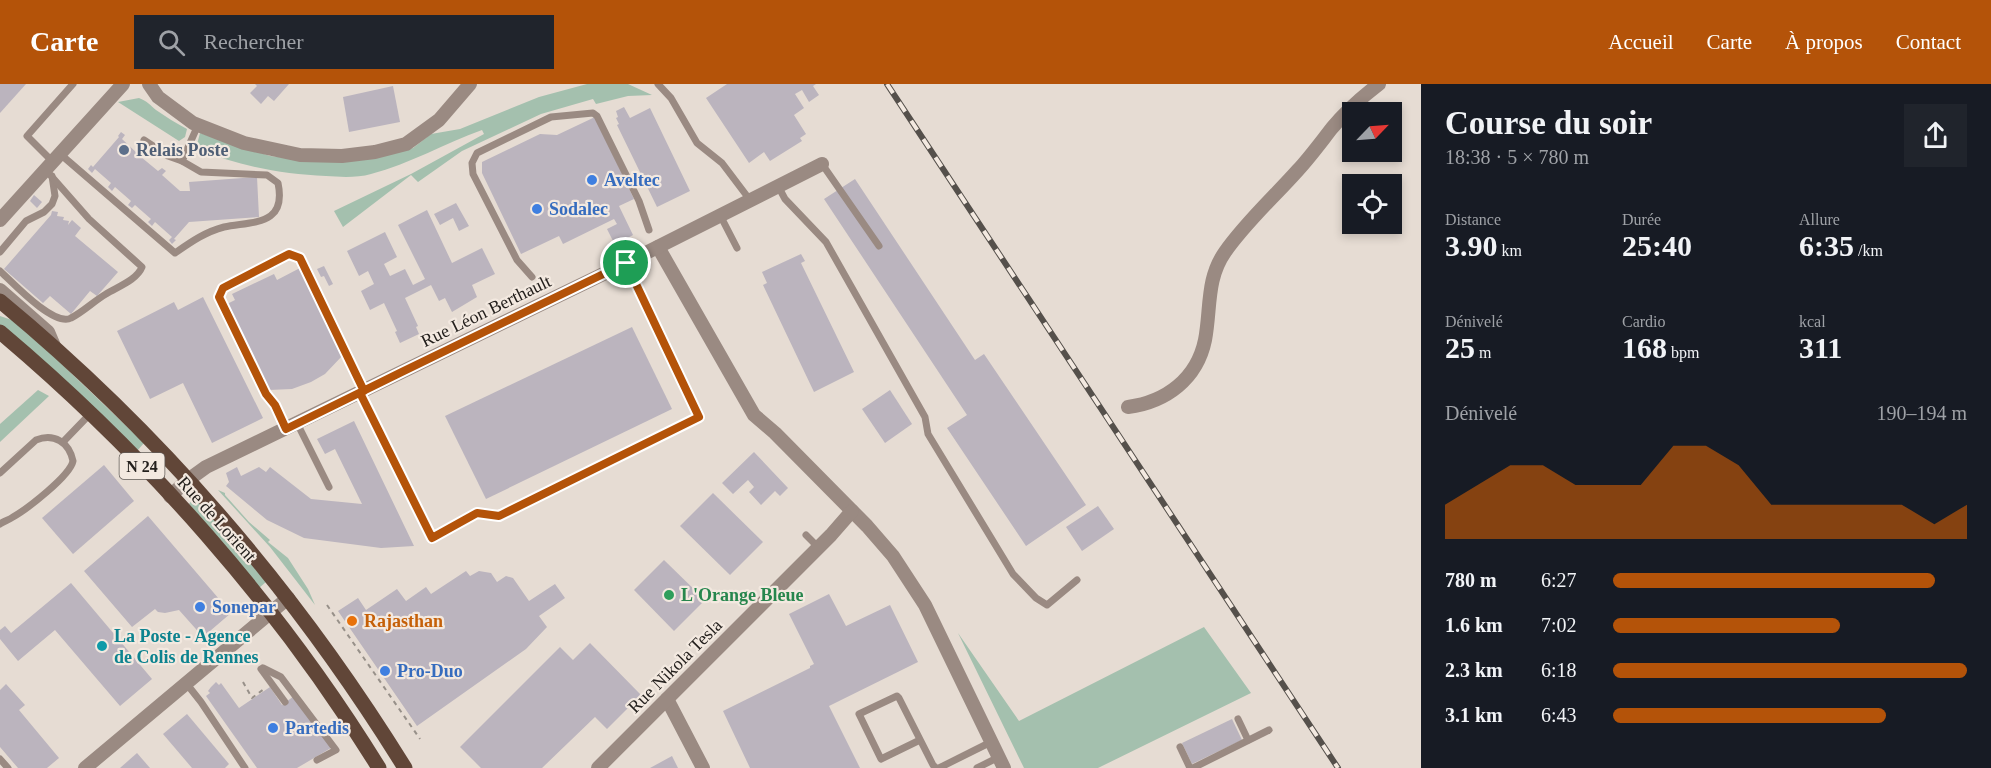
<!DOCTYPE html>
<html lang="fr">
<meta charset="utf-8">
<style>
body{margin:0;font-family:"Times New Roman",serif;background:#20242c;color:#f1f3f6;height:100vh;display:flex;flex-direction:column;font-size:22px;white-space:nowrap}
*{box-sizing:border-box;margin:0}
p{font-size:20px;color:#9ea1a6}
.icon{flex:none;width:33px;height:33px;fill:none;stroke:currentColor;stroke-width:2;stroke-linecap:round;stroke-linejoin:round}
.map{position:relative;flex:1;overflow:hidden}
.sheet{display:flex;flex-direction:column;background:#171b24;width:570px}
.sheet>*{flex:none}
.needle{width:39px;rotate:65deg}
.fabs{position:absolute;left:1342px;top:18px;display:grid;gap:12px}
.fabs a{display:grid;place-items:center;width:60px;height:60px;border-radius:0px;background:#171b24;box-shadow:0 3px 9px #0003;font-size:30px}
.pin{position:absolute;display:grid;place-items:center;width:51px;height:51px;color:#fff;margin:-26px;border:3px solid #fff;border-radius:50%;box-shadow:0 2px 6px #0007}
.round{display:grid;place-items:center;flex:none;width:63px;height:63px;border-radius:0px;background:#20242c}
.head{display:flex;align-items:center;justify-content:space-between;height:102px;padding:0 24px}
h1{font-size:33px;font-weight:800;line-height:45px}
.figures{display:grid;grid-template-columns:repeat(3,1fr);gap:9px;height:102px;padding:6px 24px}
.figures div{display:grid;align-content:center}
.figures b{font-size:30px;font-weight:800}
.figures small{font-size:16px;font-weight:400}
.figures p{font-size:16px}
.chart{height:168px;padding:12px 24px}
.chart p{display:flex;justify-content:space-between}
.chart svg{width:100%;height:108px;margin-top:6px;fill:#b45309;opacity:.7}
ul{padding:0 24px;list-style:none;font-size:20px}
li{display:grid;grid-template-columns:96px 72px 1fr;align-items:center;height:45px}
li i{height:15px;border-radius:8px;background:#b45309}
header{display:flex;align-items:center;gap:36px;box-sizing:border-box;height:84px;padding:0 30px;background:#b45309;color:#fff}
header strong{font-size:28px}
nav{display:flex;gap:33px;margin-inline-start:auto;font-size:21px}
.search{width:420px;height:54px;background:#20242c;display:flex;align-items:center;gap:15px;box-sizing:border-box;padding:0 21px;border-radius:0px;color:#9ea1a6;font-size:22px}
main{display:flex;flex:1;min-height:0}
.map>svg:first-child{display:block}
</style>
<header>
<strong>Carte</strong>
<div class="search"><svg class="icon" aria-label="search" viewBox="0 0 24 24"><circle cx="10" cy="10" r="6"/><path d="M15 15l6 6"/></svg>Rechercher</div>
<nav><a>Accueil</a><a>Carte</a><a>À propos</a><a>Contact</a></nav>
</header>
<main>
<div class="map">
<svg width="1421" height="684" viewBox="0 0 1421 684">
<rect width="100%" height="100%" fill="#e6dcd3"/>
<!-- green -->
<g fill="#a4c0ae">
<path d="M587,0H628L652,11L628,12L596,20L593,15L541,30L462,67L418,98L411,91L343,143L334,127L411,90L484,50L482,46C445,59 410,80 371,90C357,94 340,93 326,92C280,90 238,82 196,64L200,49L270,72L305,76L358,75L413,64L431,50L460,45L539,13Z"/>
<path d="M139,14C147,17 150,21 156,26C166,33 176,39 187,45L185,53L179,57L118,18Z"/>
<path d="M0,232L12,236L48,267L144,359L137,367L0,243Z"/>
<path d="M38,306L49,312L0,358V340Z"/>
<path d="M218,406L225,409V411L249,438L270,456L268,458L288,474L308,505L315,521L270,463Z"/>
<path d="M194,414L197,415L266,498L259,504L189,420Z"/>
<path d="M1204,543L1251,609L1098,684H1024L958,549L1019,637Z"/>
</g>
<!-- building -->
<g fill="#bbb4be">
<path d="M0,0H26L0,29Z"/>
<path d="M255,0H289L274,17L268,12L261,20L250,9L257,2Z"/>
<path d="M727,0H816L813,2L819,11L809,18L802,6L795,10L804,24L794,31L806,50L800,54L802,57L770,77L764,68L749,79L706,14Z"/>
<path d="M393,2L400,38L349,48L343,13Z"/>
<path d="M624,23L630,34L650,24L690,107L657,123L617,41L619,40L616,34L618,33L616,27Z"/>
<path d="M595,33L634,115L619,122L633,151L615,161L607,145L617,140L614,135L563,160L559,152L521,170L482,89V78L540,50L557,51Z"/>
<path d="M121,48L125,51L122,55L138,70L141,66L145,69L141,73L158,87L162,84L166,87L162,91L180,107H190L189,98L257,93L259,133L189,138L174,155L176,156L172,160L169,156L172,153L155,138L152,142L148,138L151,135L135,121L132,124L128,121L131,117L115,103L112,107L108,103L111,99L95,85L92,89L88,85L91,81L93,83L119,53L118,52Z"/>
<path d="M855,95L975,276L984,270L1086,421L1026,462L947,344L967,331L824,115Z"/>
<path d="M34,111L42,118L37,124L30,117Z"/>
<path d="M456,119L469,142L459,147L453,134L440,141L434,130Z"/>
<path d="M427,126L452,179L482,164L495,190L472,201L477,213L452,228L445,214L439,217L431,201L405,214L418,242L416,243L419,250L400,259L395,248L397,247L384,219L370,226L361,207L374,200L368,187L359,192L347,167L385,148L397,173L384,180L390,192L405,185L413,201L425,195L398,141Z"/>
<path d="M52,127L58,128L57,132L64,133L63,136L69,137L68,141L72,136L81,144L75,152L118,188L97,212L90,207L71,230L50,212L43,219L4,185L51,131Z"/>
<path d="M801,170L805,177L801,179L854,288L814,308L763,201L767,199L762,188Z"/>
<path d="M324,182L333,200L329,202L324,192L321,193L317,185Z"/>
<path d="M300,184L343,271L325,290L311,298L292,305L269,306L227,220L235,216L232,210L274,190L277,196Z"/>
<path d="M526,207L528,213L517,218L514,213Z"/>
<path d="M203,213L263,334L212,359L183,299L150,315L117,247L174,218L178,226Z"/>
<path d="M632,243L672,325L486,415L445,332Z"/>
<path d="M890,306L912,340L885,359L862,325Z"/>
<path d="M354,337L414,462L381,464L304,454L267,436L226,402L229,398L226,389L237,383L241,392L259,383L266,388L270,383L311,415L362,420L335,365L325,370L317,355Z"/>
<path d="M754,368L788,404L780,412L775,407L761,421L749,408L754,403L748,396L733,410L722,399Z"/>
<path d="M104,381L134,417L73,470L42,434Z"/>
<path d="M713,409L763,458L730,491L680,442Z"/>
<path d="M1098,422L1114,445L1082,467L1066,443Z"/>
<path d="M148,432L231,529L203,553L179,526L165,529L158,528L155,525L132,543L84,487Z"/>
<path d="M664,476L705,516L674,547L634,506Z"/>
<path d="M466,487L470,492L479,487L491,489L497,498L506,492L513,494L529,517L555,500L565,514L539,532L547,543L526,565L417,642L338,527L358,514L366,526L397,505L406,517L426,503L431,510Z"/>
<path d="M71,499L152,595L120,622L55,546L18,577L0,555V546L5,542L11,549Z"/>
<path d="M829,510L846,542L890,521L918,578L829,622L860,684H750L723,627L810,584V582L814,580L789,530Z"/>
<path d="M590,559L641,611L607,645L595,633L542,684H481L460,663L560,563L573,576Z"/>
<path d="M216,598L219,601L221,599L239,624L270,603L282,621L294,612L331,664L297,684H257L206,612L210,609L208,607L211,603Z"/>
<path d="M6,600L25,621L19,626L59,674L47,684H18L0,663V606Z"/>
<path d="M187,630L229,680L225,684H192L163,650Z"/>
<path d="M1232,635L1242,656L1192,680L1182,659Z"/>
<path d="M137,669L150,684H120Z"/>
<path d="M672,672L678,684H650Z"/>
</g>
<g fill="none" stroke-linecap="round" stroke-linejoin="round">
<!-- path -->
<g stroke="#979089" stroke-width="2" stroke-dasharray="4.5 4.5" stroke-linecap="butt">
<path d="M327,521L420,655"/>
<path d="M243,598L252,614L264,605"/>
</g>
<!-- lane -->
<g stroke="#9a8a82" stroke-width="7">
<path d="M658,0L671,14L697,59L722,79L750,116"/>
<path d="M144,56L168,72L182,77L198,41"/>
<path d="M59,69L175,169C191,158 205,148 224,143C253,137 287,142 278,99L267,91L201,88L182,77"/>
<path d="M52,77L27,52L73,0"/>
<path d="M822,80L879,162"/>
<path d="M778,102L785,115L826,158L925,333L928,350L1013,490L1036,514L1047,521L1077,496"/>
<path d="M720,131L737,164"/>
<path d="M0,168L26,137L44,128L52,120L55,112L52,92"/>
<path d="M0,187C13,199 54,243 71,234C83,228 94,217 106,210C117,203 137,196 142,183L89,135L45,85"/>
<path d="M532,193L517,176L473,90L472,79L477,69L551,33L593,29L597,32L639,117L649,146"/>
<path d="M360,309L432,454L477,429L499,432L699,333L626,179"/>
<path d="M297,339L329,403"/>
<path d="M286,345L275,320L266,310L219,213L223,204L289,170L300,174L364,307"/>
<path d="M63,358L90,330"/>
<path d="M0,389L36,356C54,349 69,358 73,377C70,392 27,425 13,433C9,436 4,437 0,440"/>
<path d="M806,451L818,463"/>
<path d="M263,584L281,593L336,666L317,676"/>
<path d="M261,585L285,618"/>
<path d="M186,599L201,618L245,684"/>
<path d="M1238,635L1248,656"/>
<path d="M920,656L881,675L859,630L897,612L899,614L933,681L936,684"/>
<path d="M1180,663L1190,684"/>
<path d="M0,675L8,684"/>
<path d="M939,684L991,658"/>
<path d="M977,684L999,673"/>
<path d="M1193,684L1269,646"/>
</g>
<!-- street -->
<g stroke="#9a8a82" stroke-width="14">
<path d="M149,0L158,13L193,39L244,59L300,71L342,72L375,68L406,60L439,36L470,0"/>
<path d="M0,136L123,0"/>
<path d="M658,163L754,331L775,349L867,442L893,472L925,521L1004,684"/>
<path d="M0,206L48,248L54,262"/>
<path d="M1128,323C1166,318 1197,295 1205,256C1211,225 1206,195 1225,168C1246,138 1274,113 1298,86C1310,73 1321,58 1332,44C1346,27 1362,13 1379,0"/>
<path d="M170,412L188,396L206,383L626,179L822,80"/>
<path d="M667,615L703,684"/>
<path d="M85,684L288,514"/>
<path d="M598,684L831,451L852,427"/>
</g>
<!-- primary -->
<g stroke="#614638" stroke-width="15">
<path d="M0,217C160,349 296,508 405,684"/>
<path d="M0,248C147,372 278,520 379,684"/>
</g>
<!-- rail casing -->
<g stroke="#55504b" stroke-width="6">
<path id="rail" d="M887,0L1338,684"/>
</g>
<!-- rail -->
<use href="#rail" stroke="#f3e9e0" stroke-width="4" stroke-dasharray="11" stroke-linecap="butt"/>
</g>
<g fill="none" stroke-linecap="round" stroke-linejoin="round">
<!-- route casing -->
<g stroke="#fff" stroke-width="12">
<path id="route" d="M626,179C513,234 399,289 286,345L275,321L266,310L219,213L223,204L289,170L300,174L364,307L360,309L432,454L477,429L499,432L699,333L626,179"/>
</g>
<!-- route -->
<use href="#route" stroke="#b45309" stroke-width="8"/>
</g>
<!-- markers -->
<circle fill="#5c6f8a" stroke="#f3e9e0" stroke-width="2" cx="124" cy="66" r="6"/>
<g fill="#3f7fe0" stroke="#f3e9e0" stroke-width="2">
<circle cx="592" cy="96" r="6"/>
<circle cx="537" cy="125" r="6"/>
<circle cx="200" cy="523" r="6"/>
<circle cx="385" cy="587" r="6"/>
<circle cx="273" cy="644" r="6"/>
</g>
<circle fill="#2e9e5b" stroke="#f3e9e0" stroke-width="2" cx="669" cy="511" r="6"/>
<circle fill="#e8710a" stroke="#f3e9e0" stroke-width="2" cx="352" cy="537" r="6"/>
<circle fill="#0f9aa8" stroke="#f3e9e0" stroke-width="2" cx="102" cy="562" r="6"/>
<g text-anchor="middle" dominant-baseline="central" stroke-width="4.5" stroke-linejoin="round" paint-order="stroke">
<!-- shield labels -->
<rect fill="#f3e9e0" stroke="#625c58" stroke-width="1.5" x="119.5" y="369" width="45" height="26" rx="4.5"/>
<g font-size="16" font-weight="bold" fill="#24201d">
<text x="142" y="382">N 24</text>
</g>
<!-- service labels -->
<g font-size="18" font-weight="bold" fill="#4e5e75" stroke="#f3e9e0" text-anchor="start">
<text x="136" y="66">Relais Poste</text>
</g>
<!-- shop labels -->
<g font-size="18" font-weight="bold" fill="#366cbe" stroke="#f3e9e0" text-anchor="start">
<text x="604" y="96">Aveltec</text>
<text x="549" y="125">Sodalec</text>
<text x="212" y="523">Sonepar</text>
<text x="397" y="587">Pro-Duo</text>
<text x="285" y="644">Partedis</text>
</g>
<!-- street labels -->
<g font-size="18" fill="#24201d" stroke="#f3e9e0">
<text transform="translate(486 227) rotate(-26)">Rue Léon Berthault</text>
<text transform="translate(217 435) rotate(48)">Rue de Lorient</text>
<text transform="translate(675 582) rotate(-45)">Rue Nikola Tesla</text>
</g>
<!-- leisure labels -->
<g font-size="18" font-weight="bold" fill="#27864d" stroke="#f3e9e0" text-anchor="start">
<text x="681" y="511">L'Orange Bleue</text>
</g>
<!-- food labels -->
<g font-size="18" font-weight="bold" fill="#c56008" stroke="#f3e9e0" text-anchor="start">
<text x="364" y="537">Rajasthan</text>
</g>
<!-- culture labels -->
<g font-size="18" font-weight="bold" fill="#0d838f" stroke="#f3e9e0" text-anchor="start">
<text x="114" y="552">La Poste - Agence<tspan x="114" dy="21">de Colis de Rennes</tspan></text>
</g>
</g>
</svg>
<div class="fabs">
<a><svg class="needle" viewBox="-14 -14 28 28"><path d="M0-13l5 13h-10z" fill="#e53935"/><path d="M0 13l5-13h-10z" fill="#9ea1a6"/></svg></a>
<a><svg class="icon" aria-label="locate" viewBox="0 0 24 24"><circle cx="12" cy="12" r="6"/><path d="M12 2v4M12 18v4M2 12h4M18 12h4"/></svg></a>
</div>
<div class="pin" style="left:626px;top:179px;background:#1e9e55"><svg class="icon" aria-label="arrive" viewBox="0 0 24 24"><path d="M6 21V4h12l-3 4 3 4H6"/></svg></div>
</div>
<section class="sheet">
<div class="head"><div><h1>Course du soir</h1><p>18:38 · 5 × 780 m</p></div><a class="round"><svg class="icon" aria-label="share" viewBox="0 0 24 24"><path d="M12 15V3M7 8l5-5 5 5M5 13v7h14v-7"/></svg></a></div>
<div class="figures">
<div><p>Distance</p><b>3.90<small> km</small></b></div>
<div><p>Durée</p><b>25:40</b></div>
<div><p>Allure</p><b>6:35<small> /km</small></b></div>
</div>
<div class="figures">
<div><p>Dénivelé</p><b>25<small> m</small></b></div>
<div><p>Cardio</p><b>168<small> bpm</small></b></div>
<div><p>kcal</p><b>311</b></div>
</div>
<div class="chart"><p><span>Dénivelé</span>190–194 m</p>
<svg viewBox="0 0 160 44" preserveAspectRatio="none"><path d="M0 44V30L10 22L20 14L30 14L40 22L50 22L60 22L70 6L80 6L90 14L100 30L110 30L120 30L130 30L140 30L150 38L160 30V44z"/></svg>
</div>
<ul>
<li><b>780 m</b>6:27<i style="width:91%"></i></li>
<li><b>1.6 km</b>7:02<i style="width:64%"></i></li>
<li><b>2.3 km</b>6:18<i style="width:100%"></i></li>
<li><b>3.1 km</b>6:43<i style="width:77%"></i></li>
</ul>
</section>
</main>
